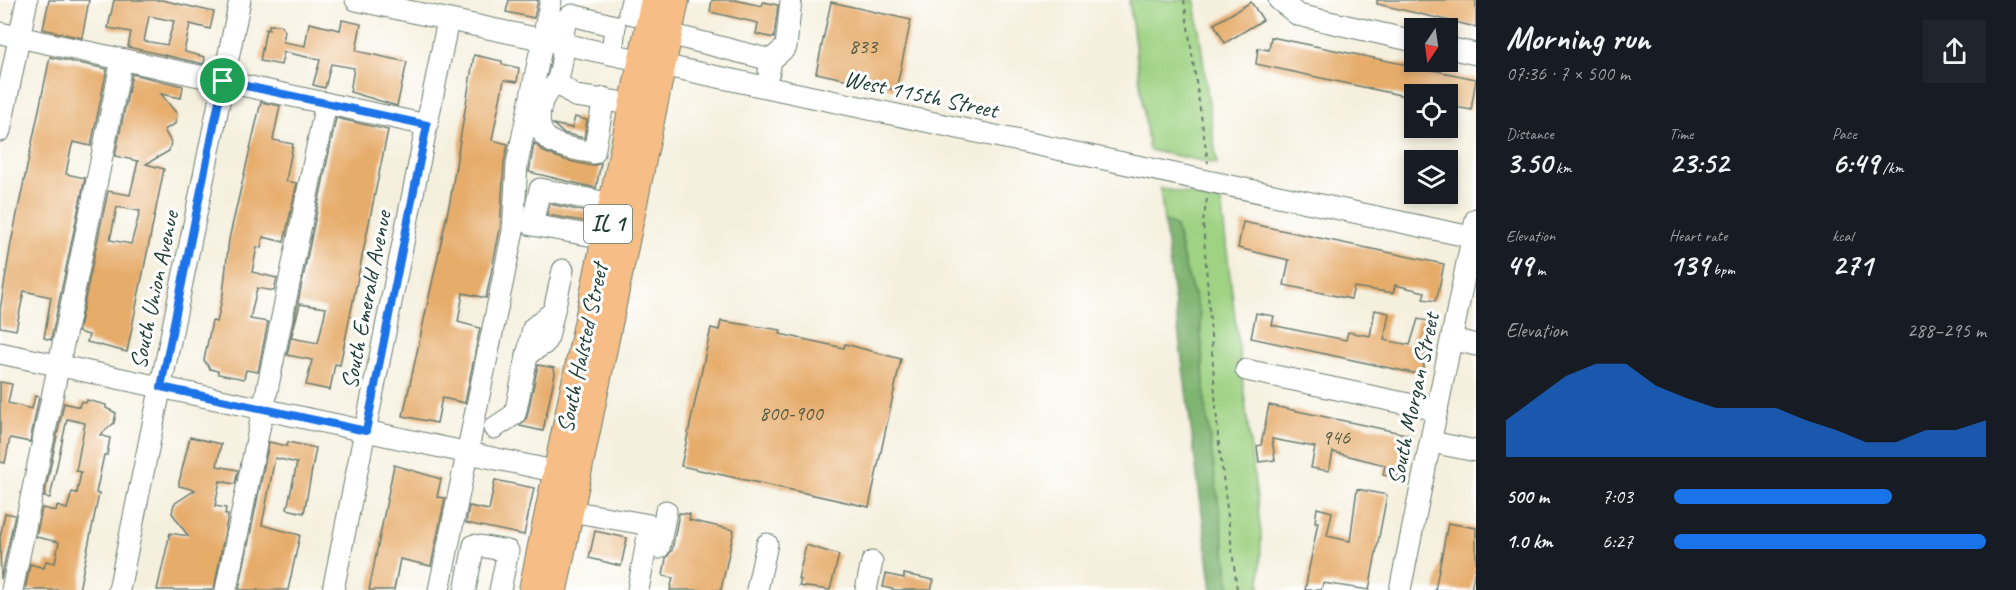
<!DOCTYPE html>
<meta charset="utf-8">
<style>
body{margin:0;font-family:Caveat,sans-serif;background:#20242c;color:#f1f3f6;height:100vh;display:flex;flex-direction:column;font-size:22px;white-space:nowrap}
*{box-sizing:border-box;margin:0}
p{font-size:20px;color:#9ea1a6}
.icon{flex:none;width:33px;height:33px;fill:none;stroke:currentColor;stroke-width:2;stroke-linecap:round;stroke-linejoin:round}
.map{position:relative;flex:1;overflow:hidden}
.drawer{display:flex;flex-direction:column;background:#171b24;width:540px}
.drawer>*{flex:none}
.needle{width:39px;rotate:193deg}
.buttons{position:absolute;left:1404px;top:18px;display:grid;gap:12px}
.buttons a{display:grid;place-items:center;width:54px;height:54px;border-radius:0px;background:#171b24;box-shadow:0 3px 9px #0003;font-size:30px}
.pin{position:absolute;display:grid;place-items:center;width:51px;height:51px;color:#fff;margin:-26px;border:3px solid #fff;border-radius:50%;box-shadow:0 2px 6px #0007}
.round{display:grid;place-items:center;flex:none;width:63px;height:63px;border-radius:0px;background:#20242c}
.overview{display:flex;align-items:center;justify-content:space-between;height:102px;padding:0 30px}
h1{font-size:33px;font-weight:600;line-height:45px}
.stats{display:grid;grid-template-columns:repeat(3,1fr);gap:9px;height:102px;padding:6px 30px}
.stats div{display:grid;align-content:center}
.stats b{font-size:30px;font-weight:600}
.stats small{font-size:16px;font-weight:400}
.stats p{font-size:16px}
.chart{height:168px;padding:12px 30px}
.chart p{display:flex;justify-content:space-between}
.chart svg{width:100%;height:108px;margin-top:6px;fill:#1a73e8;opacity:.7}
ul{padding:0 30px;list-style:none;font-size:20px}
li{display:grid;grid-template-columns:96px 72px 1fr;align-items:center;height:45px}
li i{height:15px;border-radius:8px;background:#1a73e8}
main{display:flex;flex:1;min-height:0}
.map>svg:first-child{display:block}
</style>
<main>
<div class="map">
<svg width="1476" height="590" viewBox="0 0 1476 590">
<rect width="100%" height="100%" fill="#fff"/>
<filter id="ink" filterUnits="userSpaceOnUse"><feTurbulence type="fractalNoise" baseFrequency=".0167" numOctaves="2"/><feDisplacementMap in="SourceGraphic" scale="12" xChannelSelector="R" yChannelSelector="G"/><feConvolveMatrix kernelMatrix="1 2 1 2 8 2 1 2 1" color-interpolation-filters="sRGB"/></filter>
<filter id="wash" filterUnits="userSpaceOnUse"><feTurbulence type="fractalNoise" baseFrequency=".008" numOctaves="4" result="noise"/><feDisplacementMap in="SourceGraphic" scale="24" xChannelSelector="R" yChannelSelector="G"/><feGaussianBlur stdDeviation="1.35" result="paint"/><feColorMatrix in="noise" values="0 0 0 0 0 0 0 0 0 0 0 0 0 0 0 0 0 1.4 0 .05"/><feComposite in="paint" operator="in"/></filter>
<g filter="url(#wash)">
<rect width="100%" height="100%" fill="#f5f0de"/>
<!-- green -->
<g fill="#9fd283" stroke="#5f885c" stroke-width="1.5">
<path d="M1129,0H1195L1217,164L1149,150Z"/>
<path d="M1160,188L1221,201L1261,534L1260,590H1230L1205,402L1200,315L1185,267L1176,227L1164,221Z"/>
</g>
<!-- forest -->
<path fill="#7fb471" stroke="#4f7852" stroke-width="1.5" d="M1164,221L1176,227L1185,267L1200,315L1205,402L1230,590H1212Z"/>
<g id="blocks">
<!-- building -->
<g fill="#e6ac6b" fill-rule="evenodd">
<path d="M49,0H89L82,38L43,29Z"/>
<path d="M114,0H162L214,12L210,29L190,24L185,47V52L205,57L204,64L128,47L131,32L108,28ZM149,16L174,21L167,45L144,41Z"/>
<path d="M509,0H538L534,18L506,12Z"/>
<path d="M712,0H735L762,6L763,2L778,5L774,38L756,34L758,23L710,12Z"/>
<path d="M1377,0H1476V27L1377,4Z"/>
<path d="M831,2L911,20L896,90L816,73Z"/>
<path d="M1251,2L1263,20L1225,43L1214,24Z"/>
<path d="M342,20L361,24L356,51L407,62L397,106L350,92L354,68L331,64L325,88L313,85L320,60L284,52L281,65L260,61L266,29L269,30V25H280L285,31L283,42L305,46L309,23L340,30Z"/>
<path d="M1271,37L1476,79L1471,110L1449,106L1451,94H1414V98L1256,64L1258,48L1269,50Z"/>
<path d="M474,55L502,61V64L519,68L517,82L504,80L492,140L508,144L504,163L500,229L486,298L463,293L458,322L480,328L465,403L442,398L437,423L403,416L450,201Z"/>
<path d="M50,57L107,69L91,146L73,142L70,153L66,174L85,178L51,340L44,338L51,297L24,291L16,330L0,327V310L11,243Z"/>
<path d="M132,74L183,86L181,98L161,94L177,114L175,124L164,130L171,142L169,151L146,164L164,169L127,352L87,342L89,335L78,332L108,191L130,195L138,161L115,156ZM117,207L140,211L131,244L110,240Z"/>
<path d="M261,102L280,106L273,140L293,144L286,181L297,183L284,242L263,237L261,248L257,247L252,272L277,278L274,291L257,288L250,319L268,322L258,372L246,370L244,379L218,374V371L210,369L204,360L212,321L217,322L223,294L229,239Z"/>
<path d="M575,117L587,120L584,138L563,133L553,124L572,128Z"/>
<path d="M336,118L388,130L340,365L335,364L330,390L306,385L312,360L287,355ZM300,304L326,308L318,343L291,338Z"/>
<path d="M534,143L544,152L565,160L592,166L601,163L596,188L529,172Z"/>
<path d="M550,204L592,213L589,222L547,215Z"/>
<path d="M1243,222L1444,264L1438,294L1435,301L1423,299L1425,292L1395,285L1393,293L1354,287L1351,299L1284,285L1289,260L1238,248Z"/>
<path d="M1375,310L1389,313L1384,340L1410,345L1418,319L1433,322L1422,375L1251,338L1256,313L1274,316L1272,325L1300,331L1346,340L1348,332L1370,336Z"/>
<path d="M721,321L781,330L780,334L844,348L845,344L901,359L869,507L681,466L711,328L719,330Z"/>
<path d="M538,365L554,368L555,374L543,431L520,426L527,417Z"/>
<path d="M0,382L12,384L8,403L32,409L35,396L39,397L30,442L10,438L5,463L0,462Z"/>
<path d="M87,400L106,405V408L116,413L114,423L100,435L110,438L107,455H104L96,493L99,494L79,590H25L30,564L44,568L46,561L55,563L59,542L36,537L42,508L56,511L57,506L67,509L72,492L77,493L81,472L76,471L85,423L67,419L50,498L44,497L64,403L79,407L81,401L86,403Z"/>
<path d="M1269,405L1411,435L1404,464H1401L1397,478L1383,475L1385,465L1333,452L1329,471L1311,468L1315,447L1272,439L1275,460L1259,462L1257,446L1261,445Z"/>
<path d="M190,437L221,444L217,466L238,470L235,484L220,481L215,506L226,508L225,514L228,515L214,590H157L170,533L188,536L172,513L174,504L195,490L179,486V482Z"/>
<path d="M269,442L287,446L288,442L316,448L304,513L287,509L297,463L275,458L262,525L300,535L288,590H243L239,589Z"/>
<path d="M394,465L441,479L437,497L445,498L431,566L400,559L394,590H369Z"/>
<path d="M495,480L534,488L524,535L466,523L469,506L489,510Z"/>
<path d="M1357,489L1387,495L1369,590L1323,583L1321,590H1305L1318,522H1315L1317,508L1332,512L1327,536L1350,541Z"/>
<path d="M5,513L15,515L1,579L0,537Z"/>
<path d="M679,513L690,514L689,520L734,530L721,590H670L673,578L663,576L666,558L672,550Z"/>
<path d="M1448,523L1476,528V565L1471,590H1435Z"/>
<path d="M595,531L627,538L621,566L589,558Z"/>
<path d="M806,545L839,555L830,590L799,586L801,580L798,579Z"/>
<path d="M886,574L904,578V574L934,580L931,590H896L883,587Z"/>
</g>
</g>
</g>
<g filter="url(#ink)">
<use href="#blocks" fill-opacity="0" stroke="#6a7c70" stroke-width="1.5"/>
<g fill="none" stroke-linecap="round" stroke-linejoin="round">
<!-- minor casing -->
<g stroke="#6a7c70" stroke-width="23">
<g id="minor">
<path d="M356,0L1476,238"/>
<path d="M632,0L629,13L650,18"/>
<path d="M1279,0L1298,15L1414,41"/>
<path d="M0,33L427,125"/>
<path d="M669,34L771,60"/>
<path d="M561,44L566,19L572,15L615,26L612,54"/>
<path d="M564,44C562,56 562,70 557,81C554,88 546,92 543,99C528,144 559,146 594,153L604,98"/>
<path d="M1448,48L1476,54"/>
<path d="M769,72L771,60L786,47L791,0"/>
<path d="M557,82L575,96L632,104"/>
<path d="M0,131L27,0"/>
<path d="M605,238L532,225L540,189L612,204"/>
<path d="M1452,339L1476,345"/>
<path d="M0,353L572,475"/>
<path d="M527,354L544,344L548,337L563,270"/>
<path d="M1246,370L1437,410"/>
<path d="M494,428L515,414L533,328L553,312"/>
<path d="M1431,442L1476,451"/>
<path d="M570,511L650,525L638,590"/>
<path d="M659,548L666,511"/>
<path d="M12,590L122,60"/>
<path d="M119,590L240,0"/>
<path d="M226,590L326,103"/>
<path d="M333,590L448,20"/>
<path d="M439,590L513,231L517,164L551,0"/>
<path d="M465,590L474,545L508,551L500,590"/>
<path d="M757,590L767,544"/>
<path d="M866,590L872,562"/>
<path d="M1400,590L1476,219"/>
</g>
</g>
<!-- major casing -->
<g stroke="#6a7c70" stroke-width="28">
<g id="major">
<path d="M532,590L654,0"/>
<path d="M554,590L676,0"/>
</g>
</g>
<!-- path -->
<g stroke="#6a7c70" stroke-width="2" stroke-dasharray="4.5 4.5" stroke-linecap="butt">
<path d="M1184,0L1208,163"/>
<path d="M1207,199L1203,222L1218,436L1237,590"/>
</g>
<!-- minor -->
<use href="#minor" stroke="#fff" stroke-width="21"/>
<!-- major -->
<use href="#major" stroke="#f6be86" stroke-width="26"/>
</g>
</g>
<g fill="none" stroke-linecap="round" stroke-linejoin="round" filter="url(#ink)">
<!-- route casing -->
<g stroke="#fff" stroke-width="12">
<path id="route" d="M223,81L427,125L366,431L161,387Z"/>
</g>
<!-- route -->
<use href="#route" stroke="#1a73e8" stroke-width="8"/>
</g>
<g text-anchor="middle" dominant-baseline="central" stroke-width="6" stroke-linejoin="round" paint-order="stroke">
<!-- number labels -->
<g font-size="21" fill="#515942">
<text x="863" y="46">833</text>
<text x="791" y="413">800-900</text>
<text x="1336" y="437">946</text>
</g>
<!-- shield labels -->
<rect fill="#fff" stroke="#627771" stroke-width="1.5" x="584" y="205" width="48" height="38" rx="4.5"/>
<g font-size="22" font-weight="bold" fill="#1f3d34">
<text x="608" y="224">IL 1</text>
</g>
<!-- street labels -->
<g font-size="24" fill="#1f3d34" stroke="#fff">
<text transform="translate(921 94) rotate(12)">West 115th Street</text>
<text transform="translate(154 290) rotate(-78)">South Union Avenue</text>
<text transform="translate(366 300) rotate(-79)">South Emerald Avenue</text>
<text transform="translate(582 348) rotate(-78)">South Halsted Street</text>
<text transform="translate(1413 399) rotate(-78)">South Morgan Street</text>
</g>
</g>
</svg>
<div class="buttons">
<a><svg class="needle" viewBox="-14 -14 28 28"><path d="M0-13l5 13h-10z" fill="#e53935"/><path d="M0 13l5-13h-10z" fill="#9ea1a6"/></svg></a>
<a><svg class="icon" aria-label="locate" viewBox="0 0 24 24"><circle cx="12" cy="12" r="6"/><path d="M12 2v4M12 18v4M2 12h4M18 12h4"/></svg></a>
<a><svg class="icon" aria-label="layers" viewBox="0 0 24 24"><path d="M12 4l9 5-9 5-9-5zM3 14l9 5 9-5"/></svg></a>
</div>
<div class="pin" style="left:223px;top:81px;background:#1e9e55"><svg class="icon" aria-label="arrive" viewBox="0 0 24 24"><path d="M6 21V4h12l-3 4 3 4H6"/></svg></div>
</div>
<section class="drawer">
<div class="overview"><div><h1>Morning run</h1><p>07:36 · 7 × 500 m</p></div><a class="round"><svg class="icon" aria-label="share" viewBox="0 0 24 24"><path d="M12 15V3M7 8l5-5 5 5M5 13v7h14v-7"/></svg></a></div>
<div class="stats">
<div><p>Distance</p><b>3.50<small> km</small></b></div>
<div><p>Time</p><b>23:52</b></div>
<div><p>Pace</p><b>6:49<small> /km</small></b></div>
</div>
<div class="stats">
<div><p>Elevation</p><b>49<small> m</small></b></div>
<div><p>Heart rate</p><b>139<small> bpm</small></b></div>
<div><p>kcal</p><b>271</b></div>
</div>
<div class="chart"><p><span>Elevation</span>288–295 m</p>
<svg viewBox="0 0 160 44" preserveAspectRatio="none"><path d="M0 44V29L10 20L20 11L30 6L40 6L50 15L60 20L70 24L80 24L90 24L100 29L110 33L120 38L130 38L140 33L150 33L160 29V44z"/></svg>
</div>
<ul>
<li><b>500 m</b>7:03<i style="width:70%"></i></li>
<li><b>1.0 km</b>6:27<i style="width:100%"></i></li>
</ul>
</section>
</main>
